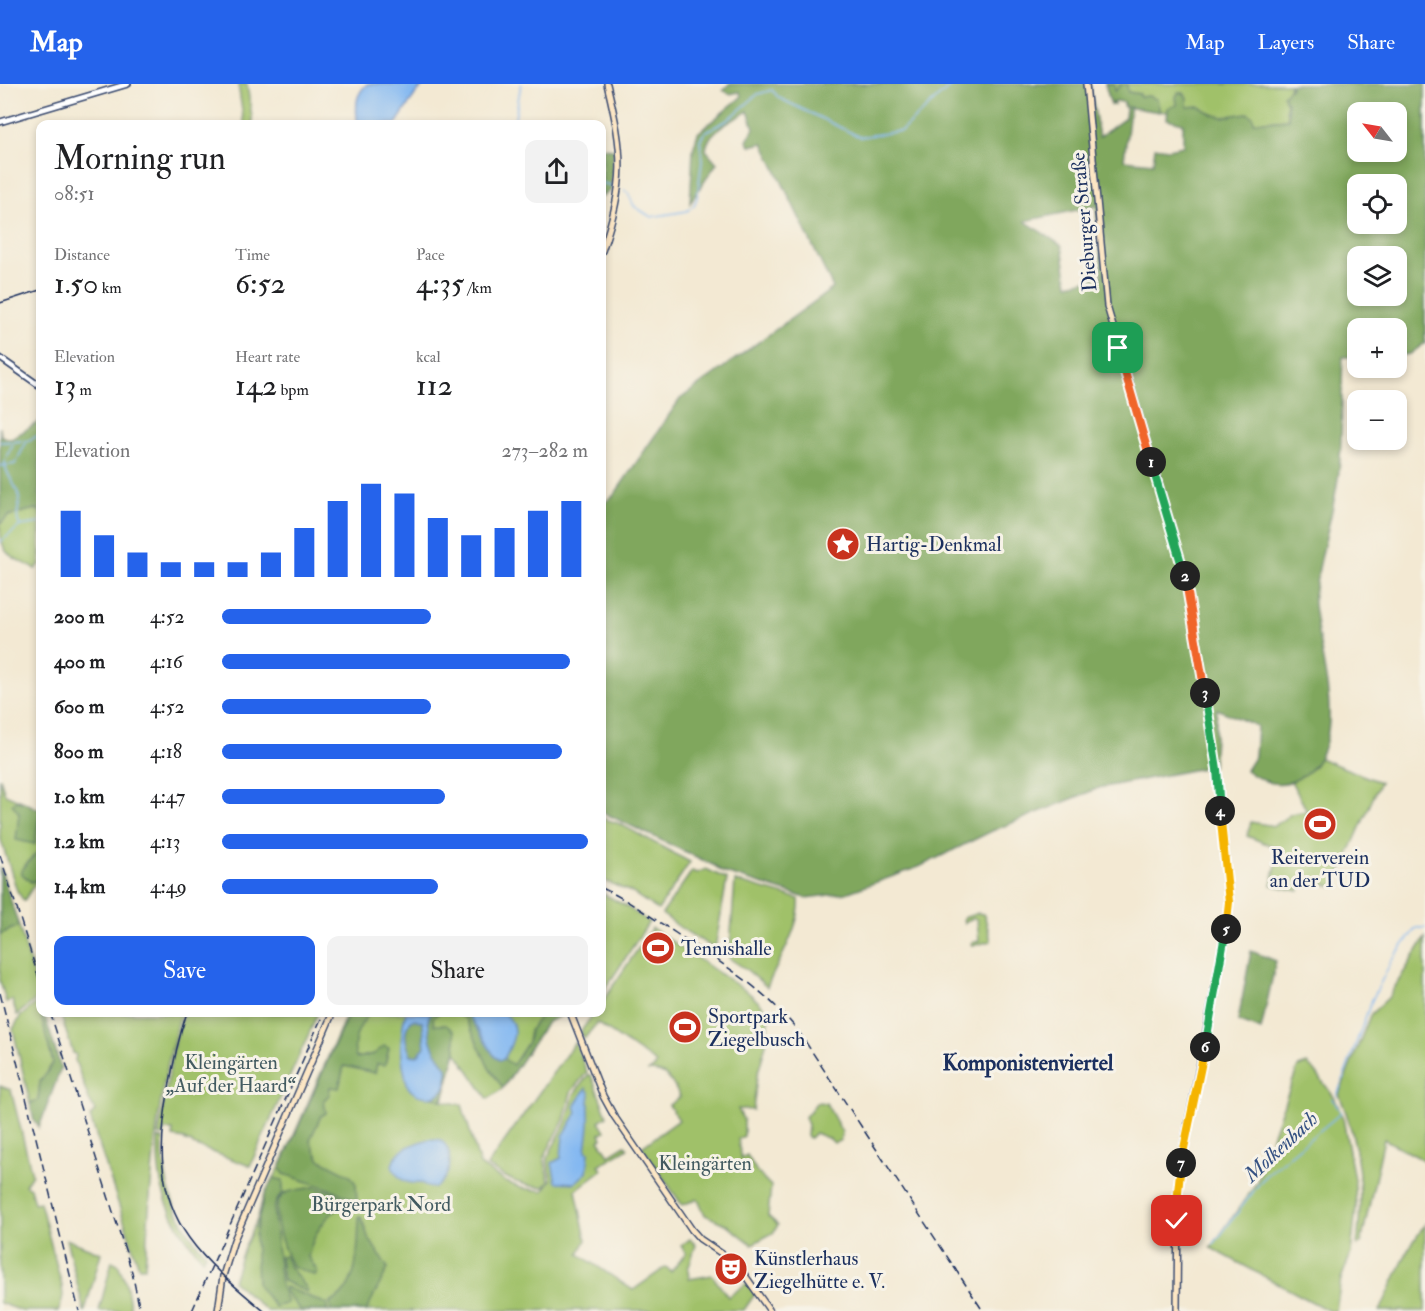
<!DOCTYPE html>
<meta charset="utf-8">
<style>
body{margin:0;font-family:"IM FELL Double Pica",serif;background:#f2f2f2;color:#202124;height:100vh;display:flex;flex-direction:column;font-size:22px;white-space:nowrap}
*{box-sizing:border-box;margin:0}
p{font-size:20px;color:#757577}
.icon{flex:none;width:33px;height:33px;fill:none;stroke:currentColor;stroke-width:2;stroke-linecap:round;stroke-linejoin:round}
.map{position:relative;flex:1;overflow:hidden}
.sheet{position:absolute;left:36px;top:36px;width:570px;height:897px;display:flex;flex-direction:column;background:#fff;border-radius:12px;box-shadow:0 3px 9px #0003}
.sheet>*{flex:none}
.needle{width:39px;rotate:301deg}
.fabs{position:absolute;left:1347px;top:18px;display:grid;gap:12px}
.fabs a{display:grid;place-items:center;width:60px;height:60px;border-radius:12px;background:#fff;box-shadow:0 3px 9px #0003;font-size:30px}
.pin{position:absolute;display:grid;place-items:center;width:51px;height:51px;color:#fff;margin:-26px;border-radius:12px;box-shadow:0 3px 9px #0006}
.km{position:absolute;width:30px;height:30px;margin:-15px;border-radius:50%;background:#222;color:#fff;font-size:16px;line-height:30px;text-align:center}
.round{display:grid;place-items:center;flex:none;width:63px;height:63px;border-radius:12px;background:#f2f2f2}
.head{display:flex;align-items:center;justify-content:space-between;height:102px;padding:0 18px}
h1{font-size:33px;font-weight:600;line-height:45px}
.figures{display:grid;grid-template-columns:repeat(3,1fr);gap:9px;height:102px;padding:6px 18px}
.figures div{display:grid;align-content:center}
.figures b{font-size:30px;font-weight:600}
.figures small{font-size:16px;font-weight:400}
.figures p{font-size:16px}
.chart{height:168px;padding:12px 18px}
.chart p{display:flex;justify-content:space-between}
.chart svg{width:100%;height:108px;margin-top:6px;stroke:#2563eb;stroke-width:6}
.action{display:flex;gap:12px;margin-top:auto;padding:12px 18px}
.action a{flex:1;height:69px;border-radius:12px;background:#2563eb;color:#fff;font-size:24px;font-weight:600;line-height:69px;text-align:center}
.action a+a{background:#f2f2f2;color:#202124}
ul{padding:0 18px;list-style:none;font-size:20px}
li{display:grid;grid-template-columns:96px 72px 1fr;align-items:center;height:45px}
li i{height:15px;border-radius:8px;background:#2563eb}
header{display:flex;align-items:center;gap:36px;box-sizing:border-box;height:84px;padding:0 30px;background:#2563eb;color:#fff}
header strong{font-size:28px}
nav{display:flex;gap:33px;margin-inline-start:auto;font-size:21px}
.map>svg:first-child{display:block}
</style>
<header>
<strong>Map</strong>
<nav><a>Map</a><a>Layers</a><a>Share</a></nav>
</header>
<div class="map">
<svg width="1425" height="1227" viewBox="0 0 1425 1227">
<rect width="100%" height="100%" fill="#f7f3e8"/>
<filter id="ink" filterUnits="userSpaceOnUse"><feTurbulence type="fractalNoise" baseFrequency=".0167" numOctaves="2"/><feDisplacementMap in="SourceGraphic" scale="12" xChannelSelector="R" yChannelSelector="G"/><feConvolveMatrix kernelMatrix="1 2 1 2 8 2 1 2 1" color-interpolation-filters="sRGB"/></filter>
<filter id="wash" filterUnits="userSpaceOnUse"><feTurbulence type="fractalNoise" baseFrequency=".008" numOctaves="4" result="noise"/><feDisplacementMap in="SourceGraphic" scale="24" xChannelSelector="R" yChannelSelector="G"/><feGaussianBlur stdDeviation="1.35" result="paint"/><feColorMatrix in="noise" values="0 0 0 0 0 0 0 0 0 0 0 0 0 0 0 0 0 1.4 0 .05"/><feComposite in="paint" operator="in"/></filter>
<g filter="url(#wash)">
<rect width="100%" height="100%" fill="#f3e9d3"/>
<!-- green -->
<g fill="#a0c169" stroke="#5e7864" stroke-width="1.5">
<path d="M238,0H247L253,40H244Z"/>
<path d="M1105,0H1290L1286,25L1288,35L1254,38L1124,23V18L1115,17L1114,21H1111Z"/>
<path d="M35,425L40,427V480L36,485C11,472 0,473 0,440L8,432Z"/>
<path d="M1319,674L1380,698L1334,803L1302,792L1299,807L1271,801L1280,765L1247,752L1251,738L1274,742L1291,730L1307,727L1291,697L1313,684Z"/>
<path d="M0,694L5,710L24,718L16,717L19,729L35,760L40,726V767L25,781L26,793L31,798L38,795L24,817L17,807L0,753Z"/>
<path d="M602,734L620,740L690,778L658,826L631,808L602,796Z"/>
<path d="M706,785L727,795L715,865L682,845L662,830L692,787L697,789Z"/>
<path d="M735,797L799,815C802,840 777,880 767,903L747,886L729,874Z"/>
<path d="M602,809L624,821L649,838L602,910Z"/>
<path d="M978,829L983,830L985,833L991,857L972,862L971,859L979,857L977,836L974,834L966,837L964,839L963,834Z"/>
<path d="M19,842L40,912L17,931L12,916L6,918L0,897V850Z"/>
<path d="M652,844L749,909L769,928L766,960L757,992L753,1026L738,1025L744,1037V1052L738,1055L741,1074L747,1071L757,1088L771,1102L768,1132L778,1141L773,1149L752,1160L727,1141L705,1131L698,1115L682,1121L642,1063L679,1036L669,1021L680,1013C672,998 668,987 649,987L655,983L656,979L597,939L584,955L581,947L594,929L602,928V918Z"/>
<path d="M1425,854V1077L1384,1055L1361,1159L1357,1162C1363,1107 1361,1063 1339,1010L1369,934L1373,928L1388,914Z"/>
<path d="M35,920H38L53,979L40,998L38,1016L30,1019L13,945L20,933Z"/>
<path d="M562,928L563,931L547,938L502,1005L488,1015L456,968L443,1017L462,1021L480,1081L506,1098L521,1104L543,1107L551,1096L547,1074L566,1038L574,1010L588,991H591L607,1032L599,1037L605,1047L600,1050L602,1054L599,1056L609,1071L625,1061L628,1064L599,1081L602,1086L576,1106L586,1156L579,1170L633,1206L666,1183L671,1188L686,1169L681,1162L690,1155L696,1161L688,1185L689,1195L712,1191L728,1213L747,1199L755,1210L744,1226L267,1227L233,1197L242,1169L258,1133L263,1113L280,1083L347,929Z"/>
<path d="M60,929H181C155,1012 151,1097 145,1183H139L90,1033L95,1027L89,1016L75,976L76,971L73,969Z"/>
<path d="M184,929H318L250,1082L193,1061L192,1059L185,1057V1055L173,1053V1046H164L163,1052L158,1051L174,961Z"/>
<path d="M575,958L587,988L571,1008L564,1036L544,1073L549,1097L544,1103C521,1103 506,1094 487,1082Z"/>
<path d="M1307,980L1315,987L1334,1013L1343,1034L1355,1101L1356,1124L1351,1169L1341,1195L1336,1227H1329L1211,1164L1257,1098L1276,1041L1298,983Z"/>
<path d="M0,1002L11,1006L32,1090L25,1101L30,1104L34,1119L40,1118L62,1202L63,1212L59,1227H22L0,1219Z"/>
<path d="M817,1018L826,1019L842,1048L840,1057L834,1059L830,1055L815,1049L810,1054L807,1052L808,1041L805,1033Z"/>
<path d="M158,1054L163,1055C162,1100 175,1138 206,1170L203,1175C169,1138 156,1104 158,1054Z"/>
<path d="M1425,1140V1227H1380L1408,1166Z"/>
<path d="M66,1155L101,1169L85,1227H84Z"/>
<path d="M112,1177L118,1180L126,1199L131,1227H99Z"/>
</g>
<!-- forest -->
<g fill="#80a75d" stroke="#4e6b5e" stroke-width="1.5" fill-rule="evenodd">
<path d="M729,0H1090L1099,53L1125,34L1126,24L1124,18L1115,17L1111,21L1105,0H1114L1115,7L1122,0H1127L1128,8L1140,10V13L1148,12L1157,15L1160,28L1128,23L1130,25L1124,76L1153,79L1155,63L1168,65L1183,62V39L1167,35L1168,24L1177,21L1176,13L1178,9H1184L1187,14V23L1199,22L1212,30L1223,33L1247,29L1253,32L1254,38L1288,35L1287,19L1283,11L1291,3L1290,0H1425V259L1410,270L1397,272L1396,244H1358L1357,273H1343C1341,311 1343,349 1339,387C1334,429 1320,470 1314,512C1313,519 1315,527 1316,535C1321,582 1352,666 1297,695C1279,704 1261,698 1246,686L1255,672L1257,642L1217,625L1213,682L1099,704L992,747L919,783L846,809L806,814L722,788L715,782L602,728V421L614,411L680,315L833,204L763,59L750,62L747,57L754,44L748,27C732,38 708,45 706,66L717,79L690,119L693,65L698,49L741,13L740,8L730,10L723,6ZM1358,28H1396V68H1358ZM1358,100H1396V140H1358ZM1096,122L1102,193L1068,200L1062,162L1025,137ZM1358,172H1396V212H1358Z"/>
<path d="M602,64L614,65L611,106L602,113Z"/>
<path d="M40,337V427L35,425L8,432L0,440V343L1,352L11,355Z"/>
<path d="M16,717L24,718L40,726L35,760L16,756L19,729L12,720Z"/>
<path d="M40,767V789L38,795L31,798L22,790L21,787L36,769Z"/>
<path d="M0,783L19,842L0,850Z"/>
<path d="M1251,867L1276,877L1261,946L1238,937Z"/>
<path d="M38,920H40V928L44,929L61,984L39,1044L37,1039L34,1038L30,1019L38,1016L40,998L53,979Z"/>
<path d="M349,929H370C359,941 351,958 356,974L374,970L384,962L389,964L385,981L377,980L375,989L344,982L339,1004L330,1003L329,1011L324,1016L326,1029L321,1032L310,1056L319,1075L350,1091L356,1100L357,1118L333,1106L284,1090L280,1084Z"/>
<path d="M431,929H439L433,934L434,941H446L454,947L456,967L442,1017L431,1012L440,1008L442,977C431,966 422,942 431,929Z"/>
<path d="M455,929H467L470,931L495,973L500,976L504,975L513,981L528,958L530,946L542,929H562L563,931L547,938L503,1004L489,984L466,935Z"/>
<path d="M415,934L423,938L425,963L417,972L411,971C405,958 401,943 415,934Z"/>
<path d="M273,1094L283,1096V1109C276,1115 274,1121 274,1131L281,1201L287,1219L275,1223L257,1200L255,1150L264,1112Z"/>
<path d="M314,1103L332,1108L354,1120C328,1123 313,1150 308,1173L317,1186L316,1191H313L292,1182C284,1167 265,1120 286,1109C293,1105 306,1105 314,1103Z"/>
<path d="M359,1133H361L368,1153L388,1184L366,1227H331L330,1219C360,1205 358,1160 359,1133Z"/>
<path d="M285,1172L290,1183L308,1206L307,1208L283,1197L280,1173Z"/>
<path d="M285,1203L327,1220V1227H301L285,1208Z"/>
</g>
<!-- water -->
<g fill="#83b8f1" stroke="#4f74a8" stroke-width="1.5" fill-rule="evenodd">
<path d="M367,0H425L416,9L396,40H363L357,36C356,21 355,11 367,0Z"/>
<path d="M406,929H431C427,934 428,937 429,943C430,964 436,968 447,984C447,989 447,996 446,1000C440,1017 417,1016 408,1003C401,977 398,954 406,929ZM414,935L423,938L425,963L417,972L411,971C405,959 401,943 414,935Z"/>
<path d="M467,929H504C521,943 513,958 504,975L500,976L495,973Z"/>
<path d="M586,1004L590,1010C588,1019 589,1022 589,1030C590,1042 587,1055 586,1067L589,1068L587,1088L575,1099L556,1098L552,1079L561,1074L563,1052L577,1029L575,1021Z"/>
<path d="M430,1055L441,1056C456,1070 451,1093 435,1104L428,1103L422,1099C406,1100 399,1097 392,1082C396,1064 414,1060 430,1055Z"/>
</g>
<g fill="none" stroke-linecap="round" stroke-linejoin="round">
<!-- stream -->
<g stroke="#83b8f1" stroke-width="1.5">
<path d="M514,40L521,0"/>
<path d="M602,99L617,103"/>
<path d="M624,106L628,109L634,122L651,133L687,127L694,121L697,114L702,77L700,56L705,48L728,36L758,10L772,6L779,14L860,53L901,47L953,0"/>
<path d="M14,357C12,364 5,372 5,379C5,391 18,402 19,414C20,425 14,431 20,442"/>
<path d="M0,358L26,357"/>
<path d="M0,382L15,380L27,357L40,351"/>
<path d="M0,458L20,442L40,439"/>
<path d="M1337,1012L1371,918L1392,876L1416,844H1425"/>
<path d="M1213,1161L1265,1092L1341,1029L1333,1015"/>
</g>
</g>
</g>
<g filter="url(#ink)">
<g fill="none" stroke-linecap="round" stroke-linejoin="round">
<!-- tertiary casing -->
<g stroke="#3b4b70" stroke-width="8">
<g id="tertiary">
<path d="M0,38L128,0"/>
<path d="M0,274L40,302"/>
</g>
</g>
<!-- secondary casing -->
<g stroke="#3b4b70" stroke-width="8">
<g id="secondary">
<path d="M1086,0L1107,222L1185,490L1217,685L1229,818L1225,851L1183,1065L1178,1108L1177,1227"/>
<path d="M602,167C626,98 624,70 607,0"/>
<path d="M570,928L603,1012L614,1032L692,1146L700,1155L737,1180L770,1227"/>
<path d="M218,1227L223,1192L234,1156L333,928"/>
</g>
</g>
<!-- tertiary -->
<use href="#tertiary" stroke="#fff" stroke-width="4.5"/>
<!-- secondary -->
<use href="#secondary" stroke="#fce6c4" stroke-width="5"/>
<!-- tram -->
<g stroke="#1b2f5e" stroke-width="1.5">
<path d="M0,219L40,206"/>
<path d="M187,928C179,953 173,979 169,1004C159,1057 156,1108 189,1154C209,1182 238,1205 264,1227"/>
</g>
<!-- rail -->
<g stroke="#1b2f5e" stroke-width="1.5" stroke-dasharray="9 4.5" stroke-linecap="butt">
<path d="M0,771L40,898"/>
<path d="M602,804C628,816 653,834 677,850C724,881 763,903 799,948L983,1227"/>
<path d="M0,909L79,1227"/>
<path d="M50,928L132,1188L140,1227"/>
<path d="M192,1227L324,928"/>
</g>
</g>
</g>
<g fill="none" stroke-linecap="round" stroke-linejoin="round" filter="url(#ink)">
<!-- split-1 casing -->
<g stroke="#fff" stroke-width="12">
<path id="split-1" d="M1118,264L1151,378"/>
</g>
<!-- split-2 casing -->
<g stroke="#fff" stroke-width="12">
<path id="split-2" d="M1151,378L1185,492"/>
</g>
<!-- split-3 casing -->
<g stroke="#fff" stroke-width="12">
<path id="split-3" d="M1185,492L1205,609"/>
</g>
<!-- split-4 casing -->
<g stroke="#fff" stroke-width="12">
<path id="split-4" d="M1205,609L1217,685L1220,727"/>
</g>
<!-- split-5 casing -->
<g stroke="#fff" stroke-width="12">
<path id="split-5" d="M1220,727L1229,818L1226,845"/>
</g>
<!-- split-6 casing -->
<g stroke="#fff" stroke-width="12">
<path id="split-6" d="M1205,963L1226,845"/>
</g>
<!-- split-7 casing -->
<g stroke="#fff" stroke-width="12">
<path id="split-7" d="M1181,1079L1205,963"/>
</g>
<!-- split-8 casing -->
<g stroke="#fff" stroke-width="12">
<path id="split-8" d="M1177,1137L1178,1108L1181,1079"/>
</g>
<!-- split-1 -->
<use href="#split-1" stroke="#f0652b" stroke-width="8"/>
<!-- split-2 -->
<use href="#split-2" stroke="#22a559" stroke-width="8"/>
<!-- split-3 -->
<use href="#split-3" stroke="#f0652b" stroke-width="8"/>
<!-- split-4 -->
<use href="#split-4" stroke="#22a559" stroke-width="8"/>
<!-- split-5 -->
<use href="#split-5" stroke="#f5b400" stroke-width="8"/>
<!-- split-6 -->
<use href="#split-6" stroke="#22a559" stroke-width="8"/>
<!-- split-7 -->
<use href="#split-7" stroke="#f5b400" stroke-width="8"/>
<!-- split-8 -->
<use href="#split-8" stroke="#f5b400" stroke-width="8"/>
</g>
<!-- icons -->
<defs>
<g id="sight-disc" transform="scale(1.725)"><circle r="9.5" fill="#c8321e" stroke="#f7f3e8"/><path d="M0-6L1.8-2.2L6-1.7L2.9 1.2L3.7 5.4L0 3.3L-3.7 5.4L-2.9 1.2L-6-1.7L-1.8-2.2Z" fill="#fff"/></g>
<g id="stadium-disc" transform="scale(1.725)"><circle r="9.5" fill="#c8321e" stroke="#f7f3e8"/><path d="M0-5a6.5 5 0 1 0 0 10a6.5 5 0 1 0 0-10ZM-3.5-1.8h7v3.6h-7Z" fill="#fff"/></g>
<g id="theatre-disc" transform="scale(1.725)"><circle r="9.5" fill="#c8321e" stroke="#f7f3e8"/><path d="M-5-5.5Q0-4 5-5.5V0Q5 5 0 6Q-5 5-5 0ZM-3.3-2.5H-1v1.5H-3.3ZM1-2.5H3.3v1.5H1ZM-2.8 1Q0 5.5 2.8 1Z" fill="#fff"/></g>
</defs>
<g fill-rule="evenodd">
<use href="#sight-disc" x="843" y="460"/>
<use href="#stadium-disc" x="1320" y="740"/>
<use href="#stadium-disc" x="658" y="864"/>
<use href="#stadium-disc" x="685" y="943"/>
<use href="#theatre-disc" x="731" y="1185"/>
</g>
<g text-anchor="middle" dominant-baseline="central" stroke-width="6" stroke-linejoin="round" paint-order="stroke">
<!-- street labels -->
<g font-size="20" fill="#1b2f5e" stroke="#f7f3e8">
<text transform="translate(1084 138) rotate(-95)">Dieburger Straße</text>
</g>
<!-- poi labels -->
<g font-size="20" fill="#1b2f5e" stroke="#f7f3e8" text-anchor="start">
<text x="866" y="460">Hartig-Denkmal</text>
<text x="1320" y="773" text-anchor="middle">Reiterverein<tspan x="1320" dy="23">an der TUD</tspan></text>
<text x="681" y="864">Tennishalle</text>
<text x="708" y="932">Sportpark<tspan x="708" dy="23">Ziegelbusch</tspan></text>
<text x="754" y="1174">Künstlerhaus<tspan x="754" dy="23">Ziegelhütte e. V.</tspan></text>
</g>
<!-- park labels -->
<g font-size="20" fill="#435b61" stroke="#f7f3e8">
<text x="231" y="978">Kleingärten<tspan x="231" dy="23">„Auf der Haard“</tspan></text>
<text x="705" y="1079">Kleingärten</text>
<text x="381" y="1120">Bürgerpark Nord</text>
</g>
<!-- water labels -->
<g font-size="21" font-style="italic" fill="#355183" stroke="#f7f3e8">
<text transform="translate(1281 1063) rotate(-43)">Molkenbach</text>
</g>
<!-- quarter labels -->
<g font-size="22" font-weight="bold" fill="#1b2f5e" stroke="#f7f3e8">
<text x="1028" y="979">Komponistenviertel</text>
</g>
</g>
</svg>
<div class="fabs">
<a><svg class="needle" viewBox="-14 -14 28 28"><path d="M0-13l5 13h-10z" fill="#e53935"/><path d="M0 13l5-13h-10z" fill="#757577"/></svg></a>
<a><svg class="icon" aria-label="locate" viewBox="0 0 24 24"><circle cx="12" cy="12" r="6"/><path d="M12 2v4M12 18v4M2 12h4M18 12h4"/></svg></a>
<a><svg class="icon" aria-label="layers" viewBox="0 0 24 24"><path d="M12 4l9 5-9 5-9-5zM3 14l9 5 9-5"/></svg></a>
<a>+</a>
<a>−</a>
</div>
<div class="pin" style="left:1118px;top:264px;background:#1e9e55"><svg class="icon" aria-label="arrive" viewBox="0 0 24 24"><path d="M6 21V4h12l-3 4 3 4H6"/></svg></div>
<div class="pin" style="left:1177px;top:1137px;background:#d93025"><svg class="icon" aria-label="check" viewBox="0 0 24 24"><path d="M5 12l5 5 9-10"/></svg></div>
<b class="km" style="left:1151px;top:378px">1</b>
<b class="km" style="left:1185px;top:492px">2</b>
<b class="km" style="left:1205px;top:609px">3</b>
<b class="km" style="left:1220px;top:727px">4</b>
<b class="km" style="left:1226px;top:845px">5</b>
<b class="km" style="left:1205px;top:963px">6</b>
<b class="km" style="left:1181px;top:1079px">7</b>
<section class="sheet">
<div class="head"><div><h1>Morning run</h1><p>08:51</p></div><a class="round"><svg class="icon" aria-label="share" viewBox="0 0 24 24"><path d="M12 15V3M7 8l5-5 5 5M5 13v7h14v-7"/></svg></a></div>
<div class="figures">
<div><p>Distance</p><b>1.50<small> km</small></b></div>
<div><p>Time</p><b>6:52</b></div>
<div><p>Pace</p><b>4:35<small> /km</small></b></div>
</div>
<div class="figures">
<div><p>Elevation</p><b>13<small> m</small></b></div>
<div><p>Heart rate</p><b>142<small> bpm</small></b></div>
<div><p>kcal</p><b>112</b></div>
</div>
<div class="chart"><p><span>Elevation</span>273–282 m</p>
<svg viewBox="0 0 160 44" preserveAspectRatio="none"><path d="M5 44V17M15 44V27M25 44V34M35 44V38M45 44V38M55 44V38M65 44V34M75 44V24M85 44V13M95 44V6M105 44V10M115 44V20M125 44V27M135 44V24M145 44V17M155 44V13"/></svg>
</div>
<ul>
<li><b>200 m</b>4:52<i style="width:57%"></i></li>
<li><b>400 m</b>4:16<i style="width:95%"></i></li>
<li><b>600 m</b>4:52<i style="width:57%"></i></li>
<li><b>800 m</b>4:18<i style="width:93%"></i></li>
<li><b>1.0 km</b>4:47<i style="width:61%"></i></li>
<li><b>1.2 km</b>4:13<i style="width:100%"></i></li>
<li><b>1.4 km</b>4:49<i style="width:59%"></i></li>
</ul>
<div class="action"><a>Save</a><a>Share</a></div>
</section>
</div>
